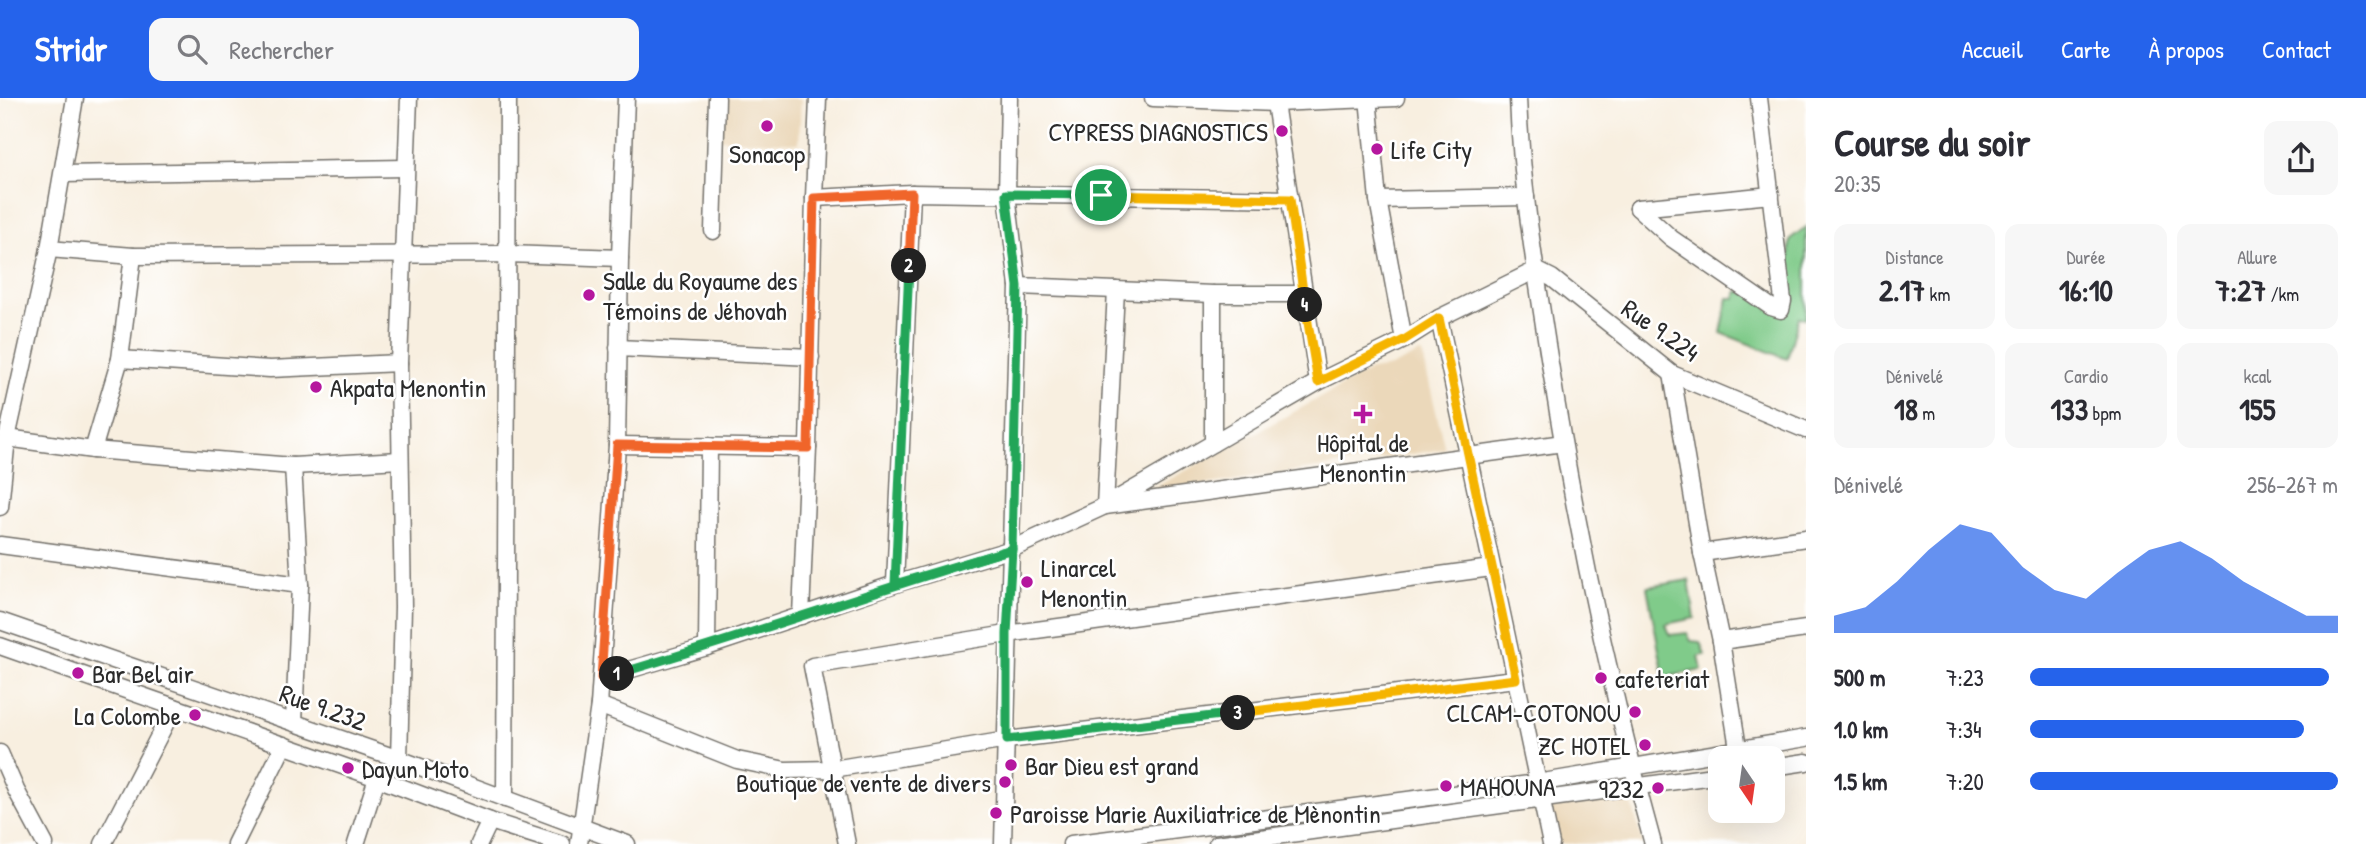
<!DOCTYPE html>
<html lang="fr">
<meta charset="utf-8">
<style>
body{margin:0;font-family:"Patrick Hand",sans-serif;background:#f7f7f7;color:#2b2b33;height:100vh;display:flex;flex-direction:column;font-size:26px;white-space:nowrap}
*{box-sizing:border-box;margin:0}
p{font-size:23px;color:#7c7c81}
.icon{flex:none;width:38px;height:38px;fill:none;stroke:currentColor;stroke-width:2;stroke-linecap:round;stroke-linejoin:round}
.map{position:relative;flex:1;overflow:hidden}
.details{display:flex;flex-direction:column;background:#fff;width:560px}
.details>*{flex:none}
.needle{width:46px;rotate:167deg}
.buttons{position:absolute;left:1708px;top:648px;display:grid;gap:14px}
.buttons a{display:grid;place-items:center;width:77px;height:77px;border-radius:14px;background:#fff;box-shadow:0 7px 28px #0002;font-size:35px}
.pin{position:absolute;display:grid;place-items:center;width:60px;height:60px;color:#fff;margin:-30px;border:4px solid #fff;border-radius:50%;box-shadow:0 2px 7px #0007}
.km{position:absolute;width:35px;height:35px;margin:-18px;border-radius:50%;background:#222;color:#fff;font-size:19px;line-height:35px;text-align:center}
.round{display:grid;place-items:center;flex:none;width:74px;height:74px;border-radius:14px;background:#f7f7f7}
.head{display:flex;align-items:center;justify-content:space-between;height:119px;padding:0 28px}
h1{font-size:38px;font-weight:700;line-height:52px}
.metrics{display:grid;grid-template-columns:repeat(3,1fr);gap:10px;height:119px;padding:7px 28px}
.metrics div{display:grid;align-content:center;border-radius:14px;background:#f7f7f7;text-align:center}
.metrics b{font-size:30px;font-weight:700}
.metrics small{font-size:19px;font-weight:400}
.metrics p{font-size:19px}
.chart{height:196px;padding:14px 28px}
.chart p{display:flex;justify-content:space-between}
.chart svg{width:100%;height:126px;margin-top:7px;fill:#2563eb;opacity:.7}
ul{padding:0 28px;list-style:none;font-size:23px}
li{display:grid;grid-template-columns:112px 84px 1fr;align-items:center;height:52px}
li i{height:18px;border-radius:9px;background:#2563eb}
header{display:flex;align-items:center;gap:42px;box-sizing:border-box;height:98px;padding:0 35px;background:#2563eb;color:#fff}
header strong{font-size:33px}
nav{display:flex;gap:38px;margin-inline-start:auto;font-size:24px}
.search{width:490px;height:63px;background:#f7f7f7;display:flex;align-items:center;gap:18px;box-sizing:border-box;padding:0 24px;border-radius:14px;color:#7c7c81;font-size:26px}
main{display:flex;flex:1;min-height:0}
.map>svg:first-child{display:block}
</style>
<header>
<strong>Stridr</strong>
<div class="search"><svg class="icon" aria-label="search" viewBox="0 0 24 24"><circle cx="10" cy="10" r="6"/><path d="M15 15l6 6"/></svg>Rechercher</div>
<nav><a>Accueil</a><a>Carte</a><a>À propos</a><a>Contact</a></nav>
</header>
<main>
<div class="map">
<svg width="1806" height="746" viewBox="0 0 1806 746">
<rect width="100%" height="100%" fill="#fff"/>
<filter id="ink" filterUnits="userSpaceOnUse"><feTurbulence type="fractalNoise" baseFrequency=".0143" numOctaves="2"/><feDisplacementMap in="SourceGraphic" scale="14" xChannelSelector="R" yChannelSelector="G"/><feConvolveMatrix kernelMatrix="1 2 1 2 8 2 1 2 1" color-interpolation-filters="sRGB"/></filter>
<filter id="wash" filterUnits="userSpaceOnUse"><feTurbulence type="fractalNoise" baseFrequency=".00686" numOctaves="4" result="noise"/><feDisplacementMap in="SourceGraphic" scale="28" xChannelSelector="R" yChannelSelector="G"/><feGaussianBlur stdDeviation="1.57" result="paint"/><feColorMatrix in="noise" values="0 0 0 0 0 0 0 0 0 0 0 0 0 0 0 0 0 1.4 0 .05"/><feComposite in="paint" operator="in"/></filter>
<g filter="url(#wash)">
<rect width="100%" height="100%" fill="#f8efe0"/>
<!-- built -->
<g fill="#ebd8ba">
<path d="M721,0H801L799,45L720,41Z"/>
<path d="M1422,254L1445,351L1143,396L1371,272L1391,269Z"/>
<path d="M1629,696L1643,746H1558L1549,711Z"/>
</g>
<!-- green -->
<g fill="#80cb8a" stroke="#567b5a" stroke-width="2">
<path d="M1806,129V220L1799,219L1787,261L1721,235L1728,200H1735L1738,193L1787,208L1790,141Z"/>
<path d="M1689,482L1695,520L1666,526L1670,537L1687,535L1691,543L1700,544L1705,557L1699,558L1702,572L1664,579L1647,489Z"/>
</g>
</g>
<g filter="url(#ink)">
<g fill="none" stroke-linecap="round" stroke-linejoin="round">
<!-- minor casing -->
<g stroke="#73706a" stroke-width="19">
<g id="minor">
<path d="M1153,0L1275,5L1396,0"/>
<path d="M1368,0L1378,102L1404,242"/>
<path d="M1518,0C1521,85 1535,169 1548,253C1574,419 1608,583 1653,746"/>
<path d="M1275,5L1318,284"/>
<path d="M63,76L405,70"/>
<path d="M814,100L912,95L1290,101"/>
<path d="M1378,102L1526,99"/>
<path d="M1638,110L1671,140L1771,209L1781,212L1783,203L1759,0"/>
<path d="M1638,110L1771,97"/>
<path d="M713,133L717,0"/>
<path d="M49,151L133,158L508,156L620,160"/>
<path d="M1018,188L1213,196H1303"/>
<path d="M1116,192L1105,408L1563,345"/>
<path d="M1439,220L1551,746"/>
<path d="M618,250L811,259"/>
<path d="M120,261L270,271L399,265"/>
<path d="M1672,276L1702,455L1721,543L1738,650"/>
<path d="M7,340L93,352L293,368L400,362"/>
<path d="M1213,345V196"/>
<path d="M617,347L808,350"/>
<path d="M93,352L120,261L133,158"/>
<path d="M293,368L300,487L294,624"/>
<path d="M0,409L7,340L49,151L75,0"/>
<path d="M0,447L300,487"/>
<path d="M1702,455L1806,440"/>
<path d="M895,486L912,95"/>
<path d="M801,518L808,350L814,100L818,0"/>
<path d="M0,523L399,661L627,746"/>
<path d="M1721,543L1806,531"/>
<path d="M0,548L377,680L490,723L562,746"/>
<path d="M707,549L709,348"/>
<path d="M601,580L707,549L895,486L1012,451L1105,408L1318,284L1404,242L1439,220L1536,172L1552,180L1672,276L1806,332"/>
<path d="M599,607L737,662L785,672L833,671L1007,642L1515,581"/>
<path d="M0,655L16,692L45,746"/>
<path d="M399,661L403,509L399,265L409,0"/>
<path d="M1773,669L1806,664"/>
<path d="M505,701L508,0"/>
<path d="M103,746L174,609"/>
<path d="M235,746L284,647"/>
<path d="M356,746L377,680"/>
<path d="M479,746L490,723"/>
<path d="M579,746L599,607L617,347L620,160L626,0"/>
<path d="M847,746L812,568L1007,536L1491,470"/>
<path d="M1003,746L1018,188L1007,96L1009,0"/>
<path d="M1071,746L1537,685L1806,640"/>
<path d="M1217,746L1720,677"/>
</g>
</g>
<!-- minor -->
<use href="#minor" stroke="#fff" stroke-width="16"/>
</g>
</g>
<g fill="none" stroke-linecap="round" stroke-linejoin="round" filter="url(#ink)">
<!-- split-1 casing -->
<g stroke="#fff" stroke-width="14">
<path id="split-1" d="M617,576C749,537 880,491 1012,451L1018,188L1006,96L1101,97"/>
</g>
<!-- split-2 casing -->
<g stroke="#fff" stroke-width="14">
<path id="split-2" d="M617,576L601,580L617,347L808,350L814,100L912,95L909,168"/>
</g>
<!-- split-3 casing -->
<g stroke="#fff" stroke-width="14">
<path id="split-3" d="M909,168L895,486L1012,451L1007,536V642L1238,615"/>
</g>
<!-- split-4 casing -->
<g stroke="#fff" stroke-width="14">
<path id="split-4" d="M1238,615L1516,581L1439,220L1404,242L1318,284L1305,207"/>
</g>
<!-- split-5 casing -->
<g stroke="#fff" stroke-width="14">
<path id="split-5" d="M1101,97L1290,101L1305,207"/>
</g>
<!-- split-1 -->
<use href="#split-1" stroke="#22a559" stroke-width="9"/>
<!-- split-2 -->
<use href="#split-2" stroke="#f0652b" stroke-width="9"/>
<!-- split-3 -->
<use href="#split-3" stroke="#22a559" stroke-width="9"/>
<!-- split-4 -->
<use href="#split-4" stroke="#f5b400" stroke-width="9"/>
<!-- split-5 -->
<use href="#split-5" stroke="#f5b400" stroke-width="9"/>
</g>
<!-- markers -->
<g fill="#b5179e" stroke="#fff" stroke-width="2.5">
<circle cx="767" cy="28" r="7"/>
<circle cx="1282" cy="33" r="7"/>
<circle cx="1377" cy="51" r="7"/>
<circle cx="589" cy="197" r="7"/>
<circle cx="316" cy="289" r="7"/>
<path d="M1359.5 305.5h7v7h7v7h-7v7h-7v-7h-7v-7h7z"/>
<circle cx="1027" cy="484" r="7"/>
<circle cx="78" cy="575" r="7"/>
<circle cx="1601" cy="580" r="7"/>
<circle cx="1635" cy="614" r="7"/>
<circle cx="195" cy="617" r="7"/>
<circle cx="1645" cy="647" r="7"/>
<circle cx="1011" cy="667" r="7"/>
<circle cx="348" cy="670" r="7"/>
<circle cx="1005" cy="684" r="7"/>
<circle cx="1446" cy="688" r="7"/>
<circle cx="1658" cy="690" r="7"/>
<circle cx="996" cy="715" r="7"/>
</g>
<g text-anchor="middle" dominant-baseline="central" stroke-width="5" stroke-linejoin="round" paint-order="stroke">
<!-- poi labels -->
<g font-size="26" fill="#2b2b2b" stroke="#fff" text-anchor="start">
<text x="1268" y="33" text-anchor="end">CYPRESS DIAGNOSTICS</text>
<text x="1391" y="51">Life City</text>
<text x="767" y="55" text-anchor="middle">Sonacop</text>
<text x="603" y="182">Salle du Royaume des<tspan x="603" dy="30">Témoins de Jéhovah</tspan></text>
<text x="330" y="289">Akpata Menontin</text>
<text x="1363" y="344" text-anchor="middle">Hôpital de<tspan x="1363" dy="30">Menontin</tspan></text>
<text x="1041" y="469">Linarcel<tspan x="1041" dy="30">Menontin</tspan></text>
<text x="92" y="575">Bar Bel air</text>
<text x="1615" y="580">cafeteriat</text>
<text x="1621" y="614" text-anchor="end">CLCAM-COTONOU</text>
<text x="181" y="617" text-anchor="end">La Colombe</text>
<text x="1631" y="647" text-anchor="end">ZC HOTEL</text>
<text x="1025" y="667">Bar Dieu est grand</text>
<text x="362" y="670">Dayun Moto</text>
<text x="991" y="684" text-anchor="end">Boutique de vente de divers</text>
<text x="1460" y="688">MAHOUNA</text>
<text x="1644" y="690" text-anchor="end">9232</text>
<text x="1010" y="715">Paroisse Marie Auxiliatrice de Mènontin</text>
</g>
<!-- street labels -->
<g font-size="26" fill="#2b2b2b" stroke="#fff">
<text transform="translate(1661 232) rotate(35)">Rue 9.224</text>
<text transform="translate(323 609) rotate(20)">Rue 9.232</text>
</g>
</g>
</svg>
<div class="buttons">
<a><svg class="needle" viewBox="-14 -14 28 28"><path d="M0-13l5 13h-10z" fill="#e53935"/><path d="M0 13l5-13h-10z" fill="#7c7c81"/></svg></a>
</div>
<div class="pin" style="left:1101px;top:97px;background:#1e9e55"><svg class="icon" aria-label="arrive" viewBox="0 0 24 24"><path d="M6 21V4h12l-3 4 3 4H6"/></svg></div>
<b class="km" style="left:617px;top:576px">1</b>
<b class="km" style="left:909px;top:168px">2</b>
<b class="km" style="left:1238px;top:615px">3</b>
<b class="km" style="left:1305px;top:207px">4</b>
</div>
<section class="details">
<div class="head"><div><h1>Course du soir</h1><p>20:35</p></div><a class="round"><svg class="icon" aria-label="share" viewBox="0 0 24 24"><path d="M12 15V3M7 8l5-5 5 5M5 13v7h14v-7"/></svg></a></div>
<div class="metrics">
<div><p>Distance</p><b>2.17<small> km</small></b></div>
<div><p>Durée</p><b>16:10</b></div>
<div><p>Allure</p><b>7:27<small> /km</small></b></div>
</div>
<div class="metrics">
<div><p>Dénivelé</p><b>18<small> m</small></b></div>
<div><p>Cardio</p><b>133<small> bpm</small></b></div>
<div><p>kcal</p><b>155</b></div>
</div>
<div class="chart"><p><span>Dénivelé</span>256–267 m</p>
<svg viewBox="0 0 160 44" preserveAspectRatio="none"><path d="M0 44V38L10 35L20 26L30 15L40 6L50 9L60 21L70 29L80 32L90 23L100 15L110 12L120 18L130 26L140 32L150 38L160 38V44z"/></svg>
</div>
<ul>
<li><b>500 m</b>7:23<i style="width:97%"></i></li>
<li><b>1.0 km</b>7:34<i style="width:89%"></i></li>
<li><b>1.5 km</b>7:20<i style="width:100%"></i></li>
</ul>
</section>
</main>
